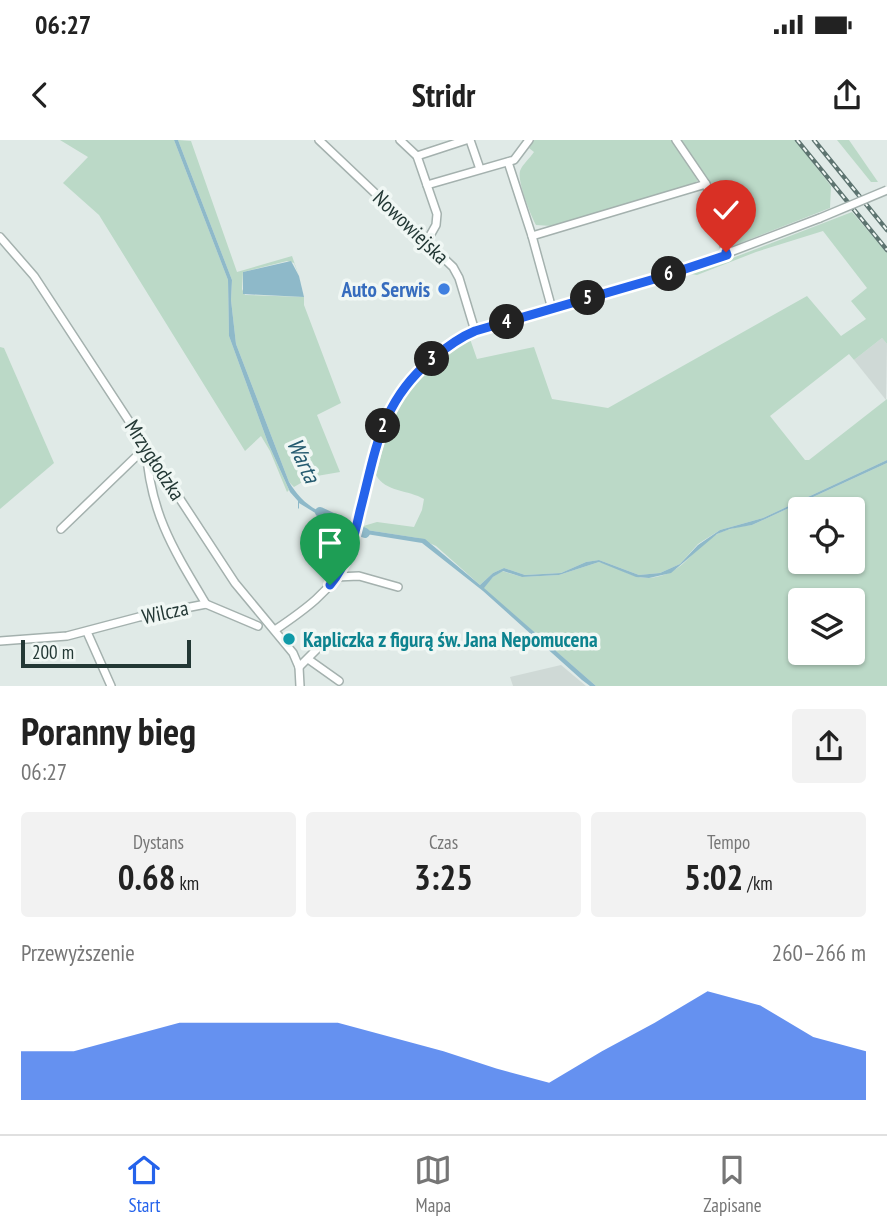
<!DOCTYPE html>
<html lang="pl">
<meta charset="utf-8">
<style>
body{margin:0;font-family:"PT Sans Narrow",sans-serif;background:#f2f2f2;color:#222;height:100vh;display:flex;flex-direction:column;font-size:26px;white-space:nowrap}
*{box-sizing:border-box;margin:0}
p{font-size:23px;color:#767676}
.icon{flex:none;width:38px;height:38px;fill:none;stroke:currentColor;stroke-width:2;stroke-linecap:round;stroke-linejoin:round}
.map{position:relative;height:546px;overflow:hidden}
.details{display:flex;flex-direction:column;background:#fff;flex:1}
.details>*{flex:none}
.tools{position:absolute;left:788px;top:357px;display:grid;gap:14px}
.tools a{display:grid;place-items:center;width:77px;height:77px;border-radius:7px;background:#fff;box-shadow:0 2px 5px #0004;font-size:35px}
.scale{position:absolute;left:21px;bottom:18px;width:170px;box-sizing:border-box;padding-left:7px;border:4px solid #233835;border-top:0;font-size:19px;line-height:24px;white-space:nowrap;color:#233835;-webkit-text-stroke:5px #f0f7f4;paint-order:stroke}
.pin{position:absolute;display:grid;place-items:center;width:60px;height:60px;color:#fff;margin:-72px -30px;border-radius:50% 50% 50% 0;rotate:-45deg;box-shadow:0 0 7px #0007}
.pin .icon{rotate:45deg}
.km{position:absolute;width:35px;height:35px;margin:-18px;border-radius:50%;background:#222;color:#fff;font-size:19px;line-height:35px;text-align:center}
.round{display:grid;place-items:center;flex:none;width:74px;height:74px;border-radius:7px;background:#f2f2f2}
.headline{display:flex;align-items:center;justify-content:space-between;height:119px;padding:0 21px}
h1{font-size:38px;font-weight:700;line-height:52px}
.figures{display:grid;grid-template-columns:repeat(3,1fr);gap:10px;height:119px;padding:7px 21px}
.figures div{display:grid;align-content:center;border-radius:7px;background:#f2f2f2;text-align:center}
.figures b{font-size:35px;font-weight:700}
.figures small{font-size:19px;font-weight:400}
.figures p{font-size:19px}
.chart{height:196px;padding:14px 21px}
.chart p{display:flex;justify-content:space-between}
.chart svg{width:100%;height:126px;margin-top:7px;fill:#2563eb;opacity:.7}
.status{display:flex;justify-content:space-between;align-items:center;height:49px;padding:0 35px;background:#fff;direction:ltr}
.status svg{height:19px;fill:currentColor}
header{display:flex;justify-content:space-between;align-items:center;height:91px;padding:0 21px;background:#fff;font-size:32px;font-weight:700}
.tab-bar{display:flex;justify-content:space-around;align-items:center;height:98px;border-top:2px solid #e0e0e0;background:#fff;font-size:19px;color:#767676}
.tab-bar a{display:grid;justify-items:center;gap:4px}
.tab-bar .active{color:#2563eb}
.map>svg:first-child{display:block}
</style>
<div class="status"><b>06:27</b><svg viewBox="0 0 49 12"><path d="M0 12V9h3v3zM5 12V6h3v6zM10 12V3h3v9zM15 12V0h3v12zM26 1h20v11H26zM47 4h2v5h-2z"/></svg></div>
<header><svg class="icon" aria-label="back" viewBox="0 0 24 24"><path d="M15 5l-7 7 7 7"/></svg>Stridr<svg class="icon" aria-label="share" viewBox="0 0 24 24"><path d="M12 15V3M7 8l5-5 5 5M5 13v7h14v-7"/></svg></header>
<div class="map">
<svg width="887" height="546" viewBox="0 0 887 546">
<rect width="100%" height="100%" fill="#e0eae7"/>
<!-- built -->
<g fill="#cfd9d6">
<path d="M882,198L887,204L886,260L854,220Z"/>
<path d="M561,525L586,546H513L510,537Z"/>
</g>
<!-- green -->
<g fill="#bbd9c7" fill-rule="evenodd">
<path d="M60,0H174L228,140L229,196L268,303L289,350L287,352L270,311L261,296L245,311L99,75L63,43L88,17Z"/>
<path d="M178,0L191,1L237,132L292,116L299,136L294,123L287,121L243,132L242,149L245,155L304,157V165L341,263L317,275L340,332L311,337L294,347L289,342L236,204L231,160L232,140Z"/>
<path d="M534,0H673L699,39L695,43L552,86L536,85C531,76 517,41 520,31C522,25 530,18 534,12L529,8Z"/>
<path d="M680,0H795L831,46L830,68L730,107L710,49Z"/>
<path d="M837,0H849L878,42H871Z"/>
<path d="M852,72L887,113V204L882,198L854,220L849,214L770,276L805,320H809L887,259V320L763,378L720,390L698,404L680,424L660,433L639,435L599,420L586,422L561,433L525,435L504,428L493,433L480,445L436,406L418,398L360,389V387L377,382L414,387L422,370L424,359C409,350 385,352 376,335C382,314 386,291 395,271C407,242 443,213 470,199L477,219L534,207L552,259L608,268L807,156L841,196L866,179L851,161L867,148L823,91L756,112L697,135L691,134Z"/>
<path d="M0,207L4,208L54,323L0,369Z"/>
<path d="M887,323V546H596L483,448L493,437L502,431L522,437L559,435L599,422C616,425 631,439 649,438C682,435 688,414 711,398C723,389 738,387 752,385ZM800,369H852V422H800ZM800,460H852V513H800Z"/>
</g>
<!-- water -->
<g fill="#8eb9c9">
<path d="M174,0H178L232,140L231,160L236,204L289,342C299,358 313,373 334,375L330,382L299,363V368L298,369V361L290,352L268,303L229,196L228,140Z"/>
<path d="M291,121L299,136L304,157L243,154V132Z"/>
<path d="M887,320V323L752,385L730,389L717,394L671,433L649,438L636,437L599,422L559,435L522,437L503,431L493,437L484,448L596,546H590L582,540L483,451L422,403L360,393V389L425,399L480,445L493,433L504,428L525,435L561,433L586,422L599,420L639,435L660,433L680,424L698,405L720,390L763,378Z"/>
</g>
<g fill="none" stroke-linecap="round" stroke-linejoin="round">
<!-- river -->
<path stroke="#8eb9c9" stroke-width="10" d="M320,372L365,393"/>
<!-- minor casing -->
<g stroke="#a4b1ae" stroke-width="10">
<g id="minor">
<path d="M319,0L453,127L459,138L475,191"/>
<path d="M400,0L417,16L437,74L436,85L427,101"/>
<path d="M470,0L480,29"/>
<path d="M676,0L706,44L727,115"/>
<path d="M417,16L466,0"/>
<path d="M508,22L532,96L552,169"/>
<path d="M427,45L514,20L529,0"/>
<path d="M532,96L706,44"/>
<path d="M0,97L34,136L235,443L293,513L299,527L300,546"/>
<path d="M61,389L146,307C150,373 173,409 206,464"/>
<path d="M336,437L359,436L398,447"/>
<path d="M275,490C303,471 332,451 347,419C354,403 357,384 362,367C377,305 380,264 431,220C445,208 458,198 475,191L683,130L820,78"/>
<path d="M87,492L111,546"/>
<path d="M0,501L67,496L139,477L206,464L258,486"/>
<path d="M308,519L339,541"/>
<path d="M299,527L322,504"/>
</g>
</g>
<!-- minor -->
<use href="#minor" stroke="#fff" stroke-width="7"/>
<!-- rail casing -->
<g stroke="#5d7470" stroke-width="4.5">
<g id="rail">
<path d="M797,0L887,110"/>
<path d="M814,0L887,90"/>
</g>
</g>
<!-- rail -->
<use href="#rail" stroke="#f0f7f4" stroke-width="2" stroke-dasharray="5" stroke-linecap="butt"/>
<!-- minor-bridge casing -->
<g stroke="#a4b1ae" stroke-width="10" stroke-linecap="butt">
<path id="minor-bridge" d="M820,78L887,50"/>
</g>
<!-- minor-bridge -->
<use href="#minor-bridge" stroke="#fff" stroke-width="7"/>
</g>
<g fill="none" stroke-linecap="round" stroke-linejoin="round">
<!-- route casing -->
<g stroke="#fff" stroke-width="14">
<path id="route" d="M330,445C348,423 354,398 360,371C376,310 380,263 431,220C445,208 458,198 475,191L658,138L727,115L726,112"/>
</g>
<!-- route -->
<use href="#route" stroke="#2563eb" stroke-width="9"/>
</g>
<!-- markers -->
<circle fill="#3f7fe0" stroke="#f0f7f4" stroke-width="2.5" cx="444" cy="149" r="7"/>
<circle fill="#0f9aa8" stroke="#f0f7f4" stroke-width="2.5" cx="289" cy="499" r="7"/>
<g text-anchor="middle" dominant-baseline="central" stroke-width="7" stroke-linejoin="round" paint-order="stroke">
<!-- street labels -->
<g font-size="21" fill="#233835" stroke="#f0f7f4">
<text transform="translate(411 87) rotate(44)">Nowowiejska</text>
<text transform="translate(155 320) rotate(57)">Mrzygłodzka</text>
<text transform="translate(165 472) rotate(-12)">Wilcza</text>
</g>
<!-- shop labels -->
<g font-size="21" font-weight="bold" fill="#366cbe" stroke="#f0f7f4" text-anchor="end">
<text x="430" y="149">Auto Serwis</text>
</g>
<!-- culture labels -->
<g font-size="21" font-weight="bold" fill="#0d838f" stroke="#f0f7f4" text-anchor="start">
<text x="303" y="499">Kapliczka z figurą św. Jana Nepomucena</text>
</g>
<!-- water labels -->
<g font-size="23" font-style="italic" fill="#23596e" stroke="#f0f7f4">
<text transform="translate(304 320) rotate(65)">Warta</text>
</g>
</g>
</svg>
<div class="tools">
<a><svg class="icon" aria-label="locate" viewBox="0 0 24 24"><circle cx="12" cy="12" r="6"/><path d="M12 2v4M12 18v4M2 12h4M18 12h4"/></svg></a>
<a><svg class="icon" aria-label="layers" viewBox="0 0 24 24"><path d="M12 4l9 5-9 5-9-5zM3 14l9 5 9-5"/></svg></a>
</div>
<div class="scale">200 m</div>
<div class="pin" style="left:330px;top:445px;background:#1e9e55"><svg class="icon" aria-label="arrive" viewBox="0 0 24 24"><path d="M6 21V4h12l-3 4 3 4H6"/></svg></div>
<div class="pin" style="left:726px;top:112px;background:#d93025"><svg class="icon" aria-label="check" viewBox="0 0 24 24"><path d="M5 12l5 5 9-10"/></svg></div>
<b class="km" style="left:383px;top:286px">2</b>
<b class="km" style="left:432px;top:219px">3</b>
<b class="km" style="left:507px;top:182px">4</b>
<b class="km" style="left:588px;top:158px">5</b>
<b class="km" style="left:669px;top:134px">6</b>
</div>
<section class="details">
<div class="headline"><div><h1>Poranny bieg</h1><p>06:27</p></div><a class="round"><svg class="icon" aria-label="share" viewBox="0 0 24 24"><path d="M12 15V3M7 8l5-5 5 5M5 13v7h14v-7"/></svg></a></div>
<div class="figures">
<div><p>Dystans</p><b>0.68<small> km</small></b></div>
<div><p>Czas</p><b>3:25</b></div>
<div><p>Tempo</p><b>5:02<small> /km</small></b></div>
</div>
<div class="chart"><p><span>Przewyższenie</span>260–266 m</p>
<svg viewBox="0 0 160 44" preserveAspectRatio="none"><path d="M0 44V27L10 27L20 22L30 17L40 17L50 17L60 17L70 22L80 27L90 33L100 38L110 27L120 17L130 6L140 11L150 22L160 27V44z"/></svg>
</div>
</section>
<nav class="tab-bar">
<a class="active"><svg class="icon" aria-label="home" viewBox="0 0 24 24"><path d="M3 11l9-7 9 7M6 9v11h12V9"/></svg>Start</a>
<a><svg class="icon" aria-label="map" viewBox="0 0 24 24"><path d="M3 6l6-2 6 2 6-2v14l-6 2-6-2-6 2zM9 4v14M15 6v14"/></svg>Mapa</a>
<a><svg class="icon" aria-label="saved" viewBox="0 0 24 24"><path d="M7 4h10v16l-5-4-5 4z"/></svg>Zapisane</a>
</nav>
